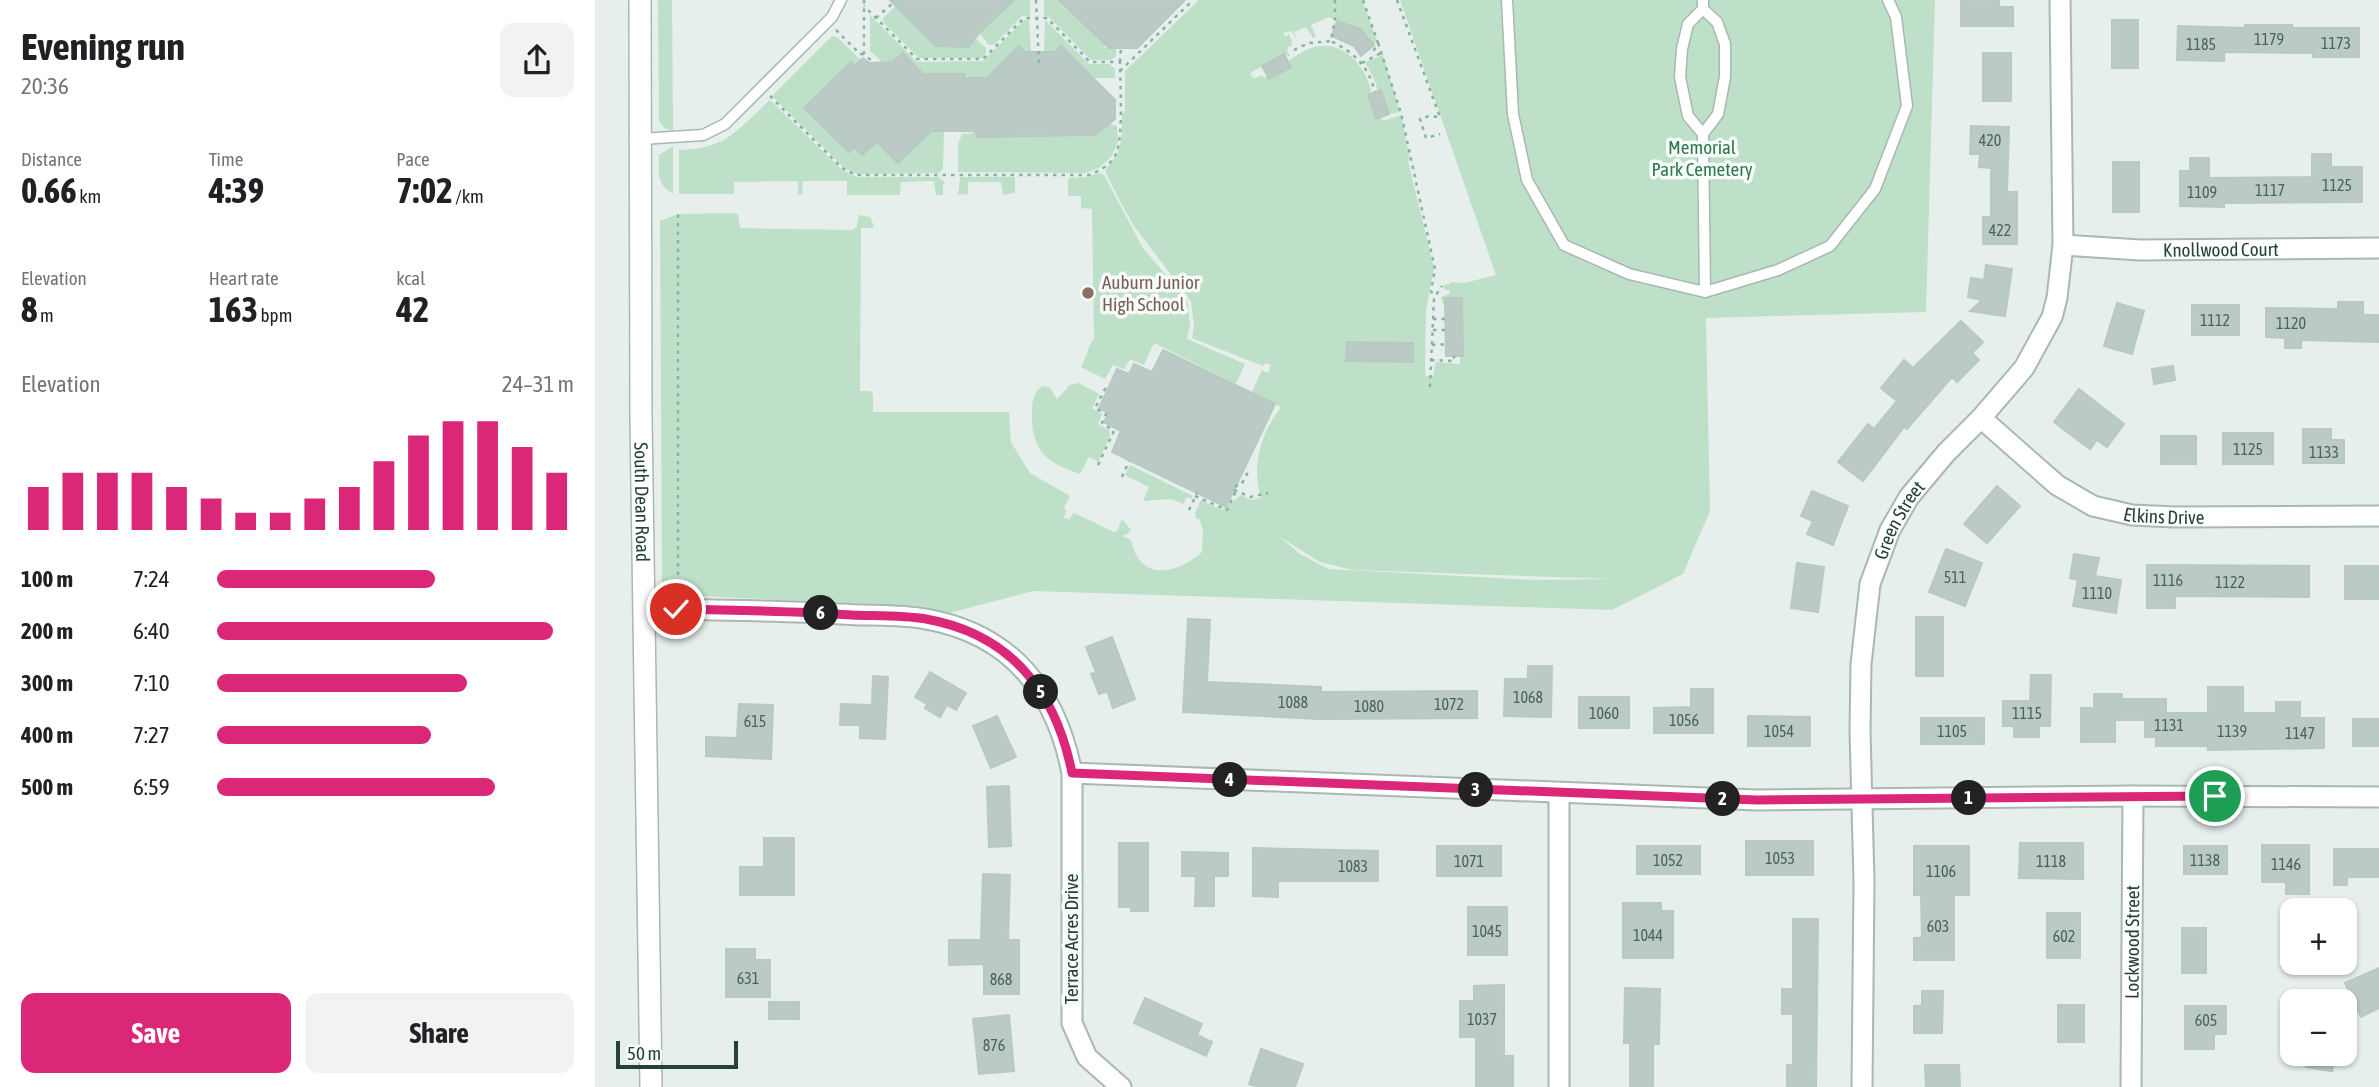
<!DOCTYPE html>
<meta charset="utf-8">
<style>
body{margin:0;font-family:"Asap Condensed",sans-serif;background:#f2f2f2;color:#202124;height:100vh;display:flex;flex-direction:column;font-size:26px;white-space:nowrap}
*{box-sizing:border-box;margin:0}
p{font-size:23px;color:#757577}
.icon{flex:none;width:38px;height:38px;fill:none;stroke:currentColor;stroke-width:2;stroke-linecap:round;stroke-linejoin:round}
.map{position:relative;flex:1;overflow:hidden}
.details{display:flex;flex-direction:column;background:#fff;width:595px}
.details>*{flex:none}
.tools{position:absolute;left:1685px;top:898px;display:grid;gap:14px}
.tools a{display:grid;place-items:center;width:77px;height:77px;border-radius:14px;background:#fff;box-shadow:0 2px 5px #0004;font-size:35px}
.scale{position:absolute;left:21px;bottom:18px;width:122px;box-sizing:border-box;padding-left:7px;border:4px solid #24423a;border-top:0;font-size:19px;line-height:24px;white-space:nowrap;color:#24423a;-webkit-text-stroke:5px #f7fbf9;paint-order:stroke}
.pin{position:absolute;display:grid;place-items:center;width:60px;height:60px;color:#fff;margin:-30px;border:4px solid #fff;border-radius:50%;box-shadow:0 2px 7px #0007}
.km{position:absolute;width:35px;height:35px;margin:-18px;border-radius:50%;background:#222;color:#fff;font-size:19px;line-height:35px;text-align:center}
.round{display:grid;place-items:center;flex:none;width:74px;height:74px;border-radius:14px;background:#f2f2f2}
.headline{display:flex;align-items:center;justify-content:space-between;height:119px;padding:0 21px}
h1{font-size:38px;font-weight:700;line-height:52px}
.metrics{display:grid;grid-template-columns:repeat(3,1fr);gap:10px;height:119px;padding:7px 21px}
.metrics div{display:grid;align-content:center}
.metrics b{font-size:35px;font-weight:700}
.metrics small{font-size:19px;font-weight:400}
.metrics p{font-size:19px}
.chart{height:196px;padding:14px 21px}
.chart p{display:flex;justify-content:space-between}
.chart svg{width:100%;height:126px;margin-top:7px;stroke:#db2777;stroke-width:6}
.cta{display:flex;gap:14px;margin-top:auto;padding:14px 21px}
.cta a{flex:1;height:80px;border-radius:14px;background:#db2777;color:#fff;font-size:28px;font-weight:700;line-height:80px;text-align:center}
.cta a+a{background:#f2f2f2;color:#202124}
ul{padding:0 21px;list-style:none;font-size:23px}
li{display:grid;grid-template-columns:112px 84px 1fr;align-items:center;height:52px}
li i{height:18px;border-radius:9px;background:#db2777}
main{display:flex;flex:1;min-height:0}
.map>svg:first-child{display:block}
</style>
<main>
<section class="details">
<div class="headline"><div><h1>Evening run</h1><p>20:36</p></div><a class="round"><svg class="icon" aria-label="share" viewBox="0 0 24 24"><path d="M12 15V3M7 8l5-5 5 5M5 13v7h14v-7"/></svg></a></div>
<div class="metrics">
<div><p>Distance</p><b>0.66<small> km</small></b></div>
<div><p>Time</p><b>4:39</b></div>
<div><p>Pace</p><b>7:02<small> /km</small></b></div>
</div>
<div class="metrics">
<div><p>Elevation</p><b>8<small> m</small></b></div>
<div><p>Heart rate</p><b>163<small> bpm</small></b></div>
<div><p>kcal</p><b>42</b></div>
</div>
<div class="chart"><p><span>Elevation</span>24–31 m</p>
<svg viewBox="0 0 160 44" preserveAspectRatio="none"><path d="M5 44V29M15 44V24M25 44V24M35 44V24M45 44V29M55 44V33M65 44V38M75 44V38M85 44V33M95 44V29M105 44V20M115 44V11M125 44V6M135 44V6M145 44V15M155 44V24"/></svg>
</div>
<ul>
<li><b>100 m</b>7:24<i style="width:61%"></i></li>
<li><b>200 m</b>6:40<i style="width:94%"></i></li>
<li><b>300 m</b>7:10<i style="width:70%"></i></li>
<li><b>400 m</b>7:27<i style="width:60%"></i></li>
<li><b>500 m</b>6:59<i style="width:78%"></i></li>
</ul>
<div class="cta"><a>Save</a><a>Share</a></div>
</section>
<div class="map">
<svg width="1784" height="1087" viewBox="0 0 1784 1087">
<rect width="100%" height="100%" fill="#e6efeb"/>
<!-- green -->
<g fill="#bfe0c8" fill-rule="evenodd">
<path d="M63,0H77L78,131L69,128L64,121Z"/>
<path d="M419,0H435V16H427L399,45H394L384,33Z"/>
<path d="M449,0H464L509,44L510,48H521V56L516,60H496L453,16H449Z"/>
<path d="M604,0H739L740,10V0H767L782,41L778,45L765,29L741,20L740,15L738,19L734,17L716,25L721,37L718,38L711,27L699,32L702,38L696,31L689,33L690,37L694,34L697,41L696,44L699,45L693,47L692,51L696,57L689,54L655,73L659,79L667,75L669,78C682,69 706,50 720,47C751,40 771,68 777,93L773,95L781,119L786,118L788,121L806,115L815,160L813,161L839,268L831,310L830,368L831,376H838L841,362L865,364V356L868,355L867,299L850,298V304H848L846,297L854,294L855,290H850L848,285L855,284V282L869,283L901,275L805,0H1340L1331,312L1111,318L1115,511L1088,574L1017,610L438,591L354,613L325,606L101,596L102,593L97,592L93,596L75,595L67,585L65,221L83,214L140,213L143,215L145,228L258,230L262,226L264,215L275,217L279,226L277,228H266L265,391H275L278,394V412H414L416,442L435,473L475,496L469,507L471,511L469,518L474,519L479,513L519,532L522,531L527,519L536,530L534,533L527,536L536,540C545,582 581,575 607,552L608,532L605,520L601,518L600,513L606,500L627,510L646,495L656,500L665,498L667,502C656,466 664,436 686,407L656,394L667,370L673,373L676,365L670,363L668,366L597,338L599,326L596,301L539,226L527,205L511,173V168C528,153 527,136 527,114L530,111V71ZM752,342L818,343V362L752,361ZM685,537L725,562L757,570L1016,579L939,580L733,569L705,554Z"/>
<path d="M301,6L341,46L374,47L381,39L391,48V53L387,58H324L289,23L288,18Z"/>
<path d="M275,15L322,62L388,61L429,20L434,19L436,52H429L424,47L392,78L328,74L308,53L297,62L288,63L275,51Z"/>
<path d="M450,20L494,64H515L520,69V78H498L466,47L460,52H449Z"/>
<path d="M237,36L242,37L266,60L260,66L255,62L210,109L254,152L259,147L267,155L282,142L303,162L335,132H349L348,169L344,173L262,174L249,168L177,96Z"/>
<path d="M788,55L805,112L795,114L786,91H782L781,83L770,62Z"/>
<path d="M175,100L246,169L262,177H344L350,183L348,184V195H341L339,181L306,182L305,195H252V181H208L207,195H203V181L139,182V194H84V150C132,149 142,130 175,100Z"/>
<path d="M514,124L522,126L523,141L517,156L504,168L491,173L363,172V144L367,134L381,133L384,137L500,135Z"/>
<path d="M78,146V193C61,186 64,171 64,155Z"/>
<path d="M505,173L509,175L548,248L592,300L595,325L592,339L650,364L641,384L559,343L549,365L535,359L529,369L518,365L510,379L486,367C492,358 492,346 499,339L497,209L486,208V196H473V178L490,177Z"/>
<path d="M365,177H420V193L408,195L406,182H373V194L363,195Z"/>
<path d="M484,383L504,394L497,408L507,414L503,424L514,430L515,436L503,462L494,457L485,474C453,463 437,452 437,416C437,404 437,394 447,386L454,387L462,399L475,385Z"/>
<path d="M535,465L598,496L596,499L592,497L588,504L576,499L548,501L554,487L530,475Z"/>
</g>
<!-- building -->
<g fill="#bbcac4" stroke="#b8c9c2" stroke-width="2">
<path d="M295,0H419L384,33L374,47L341,46Z"/>
<path d="M464,0H590L542,48H514Z"/>
<path d="M1366,0H1404V7H1418V26H1366Z"/>
<rect x="1517" y="20" width="26" height="48"/>
<path d="M742,21L765,29L779,45L766,56L759,46L737,36Z"/>
<path d="M1650,25H1697V28H1764V57H1718V53L1629,52V61L1582,60L1583,26L1650,28Z"/>
<path d="M424,46L429,52H460L466,46L520,100V119L500,135L383,137L379,131H336L303,163L282,142L267,155L259,147L254,152L209,108L256,62L260,66L268,58L274,63L297,62L308,53L328,74H370V78H392Z"/>
<rect x="1388" y="53" width="28" height="48"/>
<path d="M689,54L696,67L674,79L667,66Z"/>
<path d="M786,90L794,114L781,119L773,95Z"/>
<path d="M1376,126L1414,127L1412,192H1422V244H1388V217H1396V168L1384,167L1385,154H1375Z"/>
<path d="M1717,154H1736V167H1767V202L1629,203V207L1585,206V171H1595V158H1614V178L1717,177Z"/>
<rect x="1518" y="162" width="26" height="50"/>
<path d="M1391,265L1417,269L1410,316L1375,311L1387,300L1373,297L1376,278L1389,280Z"/>
<path d="M850,298H867L868,356H851Z"/>
<path d="M1743,302H1768V315H1784V342L1706,340V348H1690V338L1671,337V308L1743,309Z"/>
<path d="M1522,303L1549,311L1537,354L1509,346Z"/>
<rect x="1597" y="305" width="47" height="30"/>
<path d="M1366,321L1388,342L1377,353L1384,360L1362,382L1357,377L1312,429L1309,427L1268,481L1243,462L1273,424L1279,429L1302,401L1286,388L1309,360L1318,368Z"/>
<path d="M752,342L818,343V362L751,361Z"/>
<path d="M568,350L680,404L631,507L517,452L526,431L509,422L514,413L504,408L522,369L534,374L539,364L557,372Z"/>
<path d="M1578,366L1580,380L1559,384L1557,369Z"/>
<path d="M1484,389L1529,424L1512,447L1502,440L1495,449L1459,422Z"/>
<path d="M1708,429H1736V440H1749V463H1708Z"/>
<rect x="1628" y="433" width="50" height="31"/>
<rect x="1566" y="436" width="35" height="28"/>
<path d="M1402,486L1425,506L1392,543L1369,524Z"/>
<path d="M1217,491L1253,506L1238,545L1212,534L1218,521L1206,516Z"/>
<path d="M1351,549L1387,563L1370,606L1334,592Z"/>
<path d="M1479,554L1504,558L1500,576L1526,580L1521,613L1478,606L1483,580L1475,578Z"/>
<path d="M1202,563L1229,567L1223,612L1196,608Z"/>
<path d="M1552,565L1714,566V597L1580,596V608H1552Z"/>
<rect x="1750" y="566" width="34" height="33"/>
<rect x="1321" y="617" width="27" height="59"/>
<path d="M593,619L615,620L612,682L726,687V692L882,691V718L725,719L588,712Z"/>
<path d="M517,637L540,699L518,708L512,691L504,694L496,674L501,672L491,647Z"/>
<path d="M933,666H957L956,717L909,716L910,679H933Z"/>
<path d="M335,672L371,693L361,710L352,705L345,717L330,708L332,704L320,697Z"/>
<path d="M1436,675H1456L1455,726H1444V737H1419V726H1408V701H1435Z"/>
<path d="M278,676L293,677L290,739L265,738V725H245L246,704L277,705Z"/>
<path d="M1613,687H1648V713H1681V702H1705V718H1729V748L1613,750V746H1561V737H1550V720H1520V742H1486V708H1499V694H1527V699H1571V713H1613Z"/>
<path d="M1096,689H1118V733H1059V708L1096,707Z"/>
<rect x="984" y="697" width="50" height="31"/>
<path d="M144,704L178,705L176,759L111,756V737L142,738Z"/>
<path d="M402,716L421,757L396,768L378,726Z"/>
<path d="M1153,716L1215,717V746H1153Z"/>
<rect x="1326" y="718" width="63" height="26"/>
<rect x="1758" y="719" width="26" height="27"/>
<path d="M414,786L416,846L394,847L392,787Z"/>
<path d="M169,838H199V895H145V867H169Z"/>
<rect x="1151" y="841" width="67" height="34"/>
<path d="M524,843H553V911H536V907H524Z"/>
<path d="M1425,843H1488V879L1424,878Z"/>
<path d="M1667,845H1714V894H1691V882H1667Z"/>
<rect x="842" y="846" width="64" height="30"/>
<rect x="1042" y="846" width="63" height="28"/>
<path d="M1319,846H1374V895H1359V960H1319V938H1327L1326,895H1319Z"/>
<rect x="1589" y="846" width="43" height="28"/>
<path d="M658,848L783,851V881H683V897L658,896Z"/>
<path d="M1739,849H1784V877H1752V885H1739Z"/>
<path d="M587,852L633,853V876H619V906H600L601,876H587Z"/>
<path d="M388,874L415,875L413,940H424V994H389V964L354,965V940H386Z"/>
<path d="M1028,903H1066V911H1078V958H1028Z"/>
<rect x="873" y="907" width="39" height="48"/>
<rect x="1452" y="913" width="33" height="45"/>
<path d="M1198,919H1223L1221,1087H1192V1065H1198V1014H1187V989H1198Z"/>
<rect x="1587" y="928" width="24" height="45"/>
<path d="M131,949H160V960H175V997H131Z"/>
<path d="M1784,968V1008L1766,1017L1750,983Z"/>
<path d="M909,985V1056H918V1087H881V1037H865V1001H879V986Z"/>
<path d="M1030,988L1065,989L1064,1044H1058V1087H1035V1043H1029Z"/>
<path d="M1327,991H1348L1347,1033H1319V1006H1327Z"/>
<path d="M550,998L607,1024L602,1035L617,1042L611,1056L539,1023Z"/>
<rect x="174" y="1002" width="30" height="17"/>
<rect x="1463" y="1005" width="26" height="37"/>
<path d="M1590,1006H1631V1034H1619V1049H1590Z"/>
<path d="M414,1015L419,1071L384,1074L378,1019Z"/>
<path d="M666,1049L708,1064L700,1087H663L654,1084Z"/>
<path d="M1714,1054H1740L1737,1071L1711,1067Z"/>
<path d="M1330,1065H1364L1365,1087H1331Z"/>
</g>
<g fill="none" stroke-linecap="round" stroke-linejoin="round">
<!-- service casing -->
<g stroke="#a8b8b2" stroke-width="13">
<g id="service">
<path d="M912,0L918,114L932,180L969,245L1034,274L1110,292L1183,270L1235,246L1280,189L1312,106L1301,17L1293,0"/>
<path d="M1108,0V9L1093,24L1087,49L1085,77L1093,116L1108,134L1110,292"/>
<path d="M1108,9L1122,22L1130,44V77L1123,114L1108,134"/>
<path d="M46,139L108,135L130,124L237,17L246,0"/>
</g>
</g>
<!-- minor casing -->
<g stroke="#a8b8b2" stroke-width="23">
<g id="minor">
<path id="s1" d="M1468,245L1545,250L1784,248"/>
<path id="s2" d="M1386,418L1462,485L1498,506L1537,515L1579,517L1784,516"/>
<path d="M50,609C115,610 181,610 246,614C274,616 304,614 331,619C416,634 461,691 477,773V1023L492,1057L526,1087"/>
<path d="M477,773L1162,800L1538,796L1784,797"/>
<path d="M964,1087V793"/>
<path id="s3" d="M1267,1087L1269,881L1265,731L1266,664L1275,584L1295,530L1314,497L1351,453L1386,418L1429,368L1457,317L1462,298L1468,245L1465,0"/>
<path id="s4" d="M1536,1087L1538,796"/>
</g>
</g>
<!-- tertiary casing -->
<g stroke="#a8b8b2" stroke-width="24">
<g id="tertiary">
<path id="s5" d="M45,0L46,418L56,1087"/>
</g>
</g>
<!-- path -->
<g stroke="#86b3a5" stroke-width="2.5" stroke-dasharray="3.5 5" stroke-linecap="butt">
<path d="M269,0V54L279,63"/>
<path d="M441,0L444,64"/>
<path d="M740,0V18L736,41C760,53 773,66 780,92"/>
<path d="M768,0L783,43L779,50L780,56"/>
<path d="M802,0L845,117L834,116L825,119L831,138L845,134"/>
<path d="M281,18L298,3"/>
<path d="M241,30L265,54H269"/>
<path d="M783,43L806,113L840,269L836,291L839,298"/>
<path d="M699,50L714,43L736,41"/>
<path d="M525,62L526,48"/>
<path d="M767,63L786,53"/>
<path d="M525,71L598,0"/>
<path d="M175,96L247,168L261,175H494C504,171 514,166 520,156C529,141 525,83 525,62H495L452,18H429L388,59H322L269,6"/>
<path d="M838,319H850"/>
<path d="M838,330H850"/>
<path d="M837,345L851,344"/>
<path d="M836,360L859,361V356"/>
<path d="M835,387L839,298L847,286"/>
<path d="M503,465L519,431L507,423L511,414L500,408L511,387L514,388"/>
<path d="M527,477L534,461"/>
<path d="M639,490L656,497L673,493"/>
<path d="M600,496L632,510L641,491V486L646,485L653,472L650,471"/>
<path d="M594,510L602,493"/>
<path d="M83,592V214"/>
</g>
<!-- service -->
<use href="#service" stroke="#fff" stroke-width="10"/>
<!-- minor -->
<use href="#minor" stroke="#fff" stroke-width="19"/>
<!-- tertiary -->
<use href="#tertiary" stroke="#fff" stroke-width="21"/>
</g>
<g fill="none" stroke-linecap="round" stroke-linejoin="round">
<!-- route casing -->
<g stroke="#fff" stroke-width="14">
<path id="route" d="M81,609C140,610 198,611 257,615C281,616 307,615 331,619C416,634 461,692 477,773L1162,800L1620,796"/>
</g>
<!-- route -->
<use href="#route" stroke="#db2777" stroke-width="9"/>
</g>
<!-- markers -->
<circle fill="#8d6e63" stroke="#f7fbf9" stroke-width="2.5" cx="493" cy="293" r="7"/>
<g text-anchor="middle" dominant-baseline="central" stroke-width="7" stroke-linejoin="round" paint-order="stroke">
<!-- number labels -->
<g font-size="16" fill="#4a645c">
<text x="1674" y="39">1179</text>
<text x="1741" y="43">1173</text>
<text x="1606" y="44">1185</text>
<text x="1395" y="140">420</text>
<text x="1742" y="185">1125</text>
<text x="1675" y="190">1117</text>
<text x="1607" y="192">1109</text>
<text x="1405" y="230">422</text>
<text x="1620" y="320">1112</text>
<text x="1696" y="323">1120</text>
<text x="1653" y="449">1125</text>
<text x="1729" y="452">1133</text>
<text x="1360" y="577">511</text>
<text x="1573" y="580">1116</text>
<text x="1635" y="582">1122</text>
<text x="1502" y="593">1110</text>
<text x="933" y="697">1068</text>
<text x="698" y="702">1088</text>
<text x="854" y="704">1072</text>
<text x="774" y="706">1080</text>
<text x="1009" y="713">1060</text>
<text x="1432" y="713">1115</text>
<text x="1089" y="720">1056</text>
<text x="160" y="721">615</text>
<text x="1574" y="725">1131</text>
<text x="1184" y="731">1054</text>
<text x="1357" y="731">1105</text>
<text x="1637" y="731">1139</text>
<text x="1705" y="733">1147</text>
<text x="1185" y="858">1053</text>
<text x="1073" y="860">1052</text>
<text x="1610" y="860">1138</text>
<text x="874" y="861">1071</text>
<text x="1456" y="861">1118</text>
<text x="1691" y="864">1146</text>
<text x="758" y="866">1083</text>
<text x="1346" y="871">1106</text>
<text x="1343" y="926">603</text>
<text x="892" y="931">1045</text>
<text x="1053" y="935">1044</text>
<text x="1469" y="936">602</text>
<text x="153" y="978">631</text>
<text x="406" y="979">868</text>
<text x="887" y="1019">1037</text>
<text x="1611" y="1020">605</text>
<text x="399" y="1045">876</text>
</g>
<!-- park labels -->
<g font-size="19" fill="#2d7a4b" stroke="#f7fbf9">
<text x="1107" y="147">Memorial<tspan x="1107" dy="22">Park Cemetery</tspan></text>
</g>
<!-- street labels -->
<g font-size="19" fill="#24423a" stroke="#f7fbf9">
<text stroke="none"><textPath href="#s1" startOffset="158">Knollwood Court</textPath></text>
<text stroke="none"><textPath href="#s5" startOffset="502">South Dean Road</textPath></text>
<text stroke="none"><textPath href="#s2" startOffset="215">Elkins Drive</textPath></text>
<text stroke="none"><textPath href="#s3" startOffset="574">Green Street</textPath></text>
<text transform="translate(476 939) rotate(-90)">Terrace Acres Drive</text>
<text stroke="none"><textPath href="#s4" startOffset="145">Lockwood Street</textPath></text>
</g>
<!-- education labels -->
<g font-size="19" fill="#785e54" stroke="#f7fbf9" text-anchor="start">
<text x="507" y="282">Auburn Junior<tspan x="507" dy="22">High School</tspan></text>
</g>
</g>
</svg>
<div class="tools">
<a>+</a>
<a>−</a>
</div>
<div class="scale">50 m</div>
<div class="pin" style="left:1620px;top:796px;background:#1e9e55"><svg class="icon" aria-label="arrive" viewBox="0 0 24 24"><path d="M6 21V4h12l-3 4 3 4H6"/></svg></div>
<div class="pin" style="left:81px;top:609px;background:#d93025"><svg class="icon" aria-label="check" viewBox="0 0 24 24"><path d="M5 12l5 5 9-10"/></svg></div>
<b class="km" style="left:1374px;top:798px">1</b>
<b class="km" style="left:1128px;top:799px">2</b>
<b class="km" style="left:881px;top:790px">3</b>
<b class="km" style="left:635px;top:780px">4</b>
<b class="km" style="left:446px;top:692px">5</b>
<b class="km" style="left:226px;top:613px">6</b>
</div>
</main>
